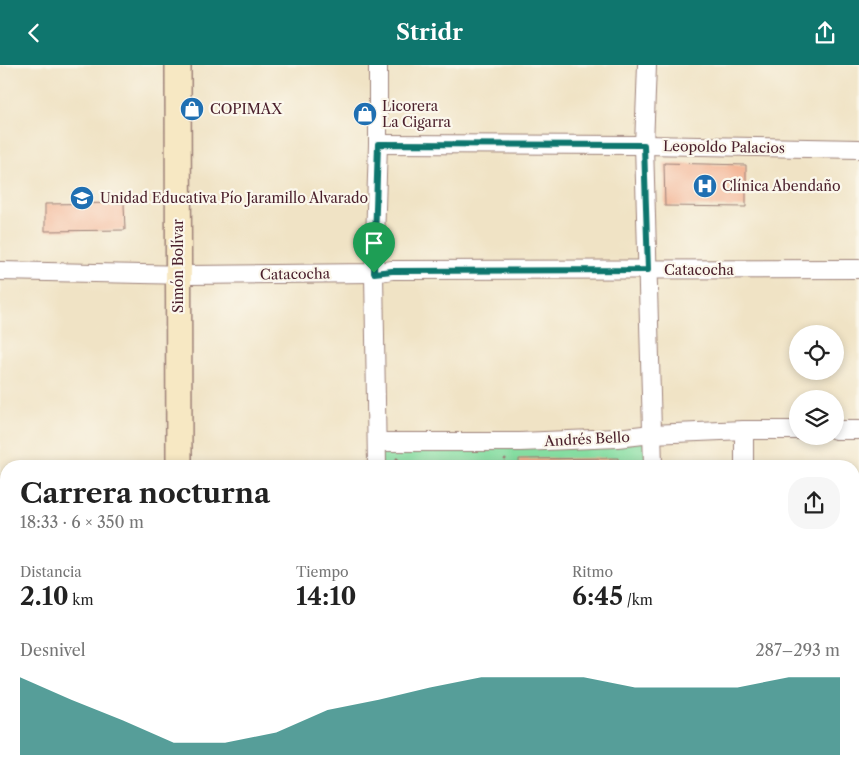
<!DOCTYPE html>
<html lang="es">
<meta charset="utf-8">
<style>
body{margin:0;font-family:"Libre Caslon Text",serif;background:#f6f6f6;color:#222;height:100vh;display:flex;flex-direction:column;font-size:19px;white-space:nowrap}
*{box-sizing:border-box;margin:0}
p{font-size:16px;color:#767676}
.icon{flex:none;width:28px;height:28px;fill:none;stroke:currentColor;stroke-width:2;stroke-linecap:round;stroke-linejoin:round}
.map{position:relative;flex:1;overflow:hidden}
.panel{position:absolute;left:0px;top:395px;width:860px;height:320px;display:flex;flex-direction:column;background:#fff;border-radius:20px 20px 0 0;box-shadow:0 2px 8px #0003}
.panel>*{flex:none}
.tools{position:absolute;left:789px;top:260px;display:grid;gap:10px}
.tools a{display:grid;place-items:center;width:55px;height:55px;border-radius:50%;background:#fff;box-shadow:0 2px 8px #0003;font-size:25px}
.pin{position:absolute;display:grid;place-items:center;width:42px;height:42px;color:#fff;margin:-51px -21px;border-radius:50% 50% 50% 0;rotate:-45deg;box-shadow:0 0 5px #0007}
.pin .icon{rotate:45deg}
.round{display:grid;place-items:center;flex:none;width:52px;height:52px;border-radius:20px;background:#f6f6f6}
.head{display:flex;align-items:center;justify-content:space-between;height:85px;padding:0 20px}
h1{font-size:28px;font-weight:700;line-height:38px}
.stats{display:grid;grid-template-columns:repeat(3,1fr);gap:8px;height:85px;padding:5px 20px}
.stats div{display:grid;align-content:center}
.stats b{font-size:25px;font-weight:700}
.stats small{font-size:14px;font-weight:400}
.stats p{font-size:14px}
.chart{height:140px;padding:10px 20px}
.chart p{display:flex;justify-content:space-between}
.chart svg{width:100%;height:90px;margin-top:5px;fill:#0f766e;opacity:.7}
header{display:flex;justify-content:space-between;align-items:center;height:65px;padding:0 20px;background:#0f766e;color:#fff;font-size:22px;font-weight:700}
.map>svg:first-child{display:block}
</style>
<header><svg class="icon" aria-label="back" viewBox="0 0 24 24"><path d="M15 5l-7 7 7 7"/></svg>Stridr<svg class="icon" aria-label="share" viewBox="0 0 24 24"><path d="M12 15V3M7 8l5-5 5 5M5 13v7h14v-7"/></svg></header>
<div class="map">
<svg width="859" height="715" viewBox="0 0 859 715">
<rect width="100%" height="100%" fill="#fbf7ec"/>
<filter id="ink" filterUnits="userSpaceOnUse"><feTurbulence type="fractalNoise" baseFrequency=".02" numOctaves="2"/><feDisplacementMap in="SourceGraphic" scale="10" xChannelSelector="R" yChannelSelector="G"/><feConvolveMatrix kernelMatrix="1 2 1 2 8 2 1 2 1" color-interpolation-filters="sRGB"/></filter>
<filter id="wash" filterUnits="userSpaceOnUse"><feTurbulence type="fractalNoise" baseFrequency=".0096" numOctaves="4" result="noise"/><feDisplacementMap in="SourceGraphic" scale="20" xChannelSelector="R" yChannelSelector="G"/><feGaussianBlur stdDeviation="1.12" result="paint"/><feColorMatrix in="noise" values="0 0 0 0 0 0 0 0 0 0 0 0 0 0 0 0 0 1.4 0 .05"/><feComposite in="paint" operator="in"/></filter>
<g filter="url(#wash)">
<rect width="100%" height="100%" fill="#f0e3c5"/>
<!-- green -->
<g fill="#85dda1" stroke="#687e66">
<path d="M645,371L647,401H377V377Z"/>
<path d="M425,709H588L586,715H437Z"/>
</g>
<g id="blocks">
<!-- building -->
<g fill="#f3af8d">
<path d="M664,98L746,100V142L665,141Z"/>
<path d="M124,138L125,165L45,166V139Z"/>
<path d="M618,393V401H519V394Z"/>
<path d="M562,709H574L577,715H556L554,712Z"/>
</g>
</g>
</g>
<g filter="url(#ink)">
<use href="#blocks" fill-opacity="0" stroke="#9d8178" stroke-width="1"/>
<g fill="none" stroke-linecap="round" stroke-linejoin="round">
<!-- street casing -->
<g stroke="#9d8178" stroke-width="20">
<g id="street">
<path d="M647,0L644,80L653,401"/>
<path d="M378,79L644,80L859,84"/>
<path d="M0,206L189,210L374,208L392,205L859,204"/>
<path d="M744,365V401"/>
<path d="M835,365H859"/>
<path d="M377,377H520L617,373L652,369L744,365H798"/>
<path d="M377,401L374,208L378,79V0"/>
<path d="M0,450H6"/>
<path d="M854,542L859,540"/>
<path d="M0,679H6"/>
<path d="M854,691L859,688"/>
<path d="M425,709L437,715"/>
<path d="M237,715L241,709"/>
<path d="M597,715L600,709"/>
<path d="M796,715L815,709"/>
</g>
</g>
<!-- secondary casing -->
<g stroke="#9d8178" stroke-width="28">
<g id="secondary">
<path d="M178,0L179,401"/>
<path d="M189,715V709"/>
</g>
</g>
<!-- path -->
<g stroke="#9d8178" stroke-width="2.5" stroke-dasharray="4 4" stroke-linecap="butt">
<path d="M396,393L405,401"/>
<path d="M499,401L506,393"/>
</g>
<!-- street -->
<use href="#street" stroke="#fff" stroke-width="18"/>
<!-- secondary -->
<use href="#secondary" stroke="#f7e8c3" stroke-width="25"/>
</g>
</g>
<g fill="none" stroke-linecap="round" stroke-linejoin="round" filter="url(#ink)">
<!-- route casing -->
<g stroke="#fff" stroke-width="10">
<path id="route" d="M378,79L644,80L648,205L392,206L374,208Z"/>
</g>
<!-- route -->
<use href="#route" stroke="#0f766e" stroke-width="6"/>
</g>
<!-- icons -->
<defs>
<g id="shop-disc" transform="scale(1.25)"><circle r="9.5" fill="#1f6fb2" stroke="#fbf7ec"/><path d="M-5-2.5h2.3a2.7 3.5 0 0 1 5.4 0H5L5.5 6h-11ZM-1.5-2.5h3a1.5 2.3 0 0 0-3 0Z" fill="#fff"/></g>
<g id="hospital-disc" transform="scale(1.25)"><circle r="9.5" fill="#1f6fb2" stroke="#fbf7ec"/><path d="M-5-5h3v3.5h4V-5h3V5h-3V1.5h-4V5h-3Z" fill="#fff"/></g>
<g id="school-disc" transform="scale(1.25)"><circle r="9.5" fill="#1f6fb2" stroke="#fbf7ec"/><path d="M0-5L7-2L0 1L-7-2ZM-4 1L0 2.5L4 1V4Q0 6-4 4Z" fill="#fff"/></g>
</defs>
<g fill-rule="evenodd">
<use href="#shop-disc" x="192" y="44"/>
<use href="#shop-disc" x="365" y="49"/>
<use href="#hospital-disc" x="705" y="121"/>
<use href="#school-disc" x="82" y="133"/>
</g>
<g text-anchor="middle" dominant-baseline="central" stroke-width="4.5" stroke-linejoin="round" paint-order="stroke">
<!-- poi labels -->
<g font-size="14" fill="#4a1f2b" stroke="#fbf7ec" text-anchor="start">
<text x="382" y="41">Licorera<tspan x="382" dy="16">La Cigarra</tspan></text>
<text x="210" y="44">COPIMAX</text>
<text x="722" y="121">Clínica Abendaño</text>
<text x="100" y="133">Unidad Educativa Pío Jaramillo Alvarado</text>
</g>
<!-- street labels -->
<g font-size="14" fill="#4a1f2b" stroke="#fbf7ec">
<text transform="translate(724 82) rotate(1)">Leopoldo Palacios</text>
<text transform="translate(178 201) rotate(-90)">Simón Bolívar</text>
<text x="699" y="205">Catacocha</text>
<text transform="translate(295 209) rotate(-1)">Catacocha</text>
<text transform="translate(587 374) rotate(-3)">Andrés Bello</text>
</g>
</g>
</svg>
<div class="tools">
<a><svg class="icon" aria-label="locate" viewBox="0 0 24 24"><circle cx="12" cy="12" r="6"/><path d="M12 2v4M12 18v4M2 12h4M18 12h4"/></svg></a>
<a><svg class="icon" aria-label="layers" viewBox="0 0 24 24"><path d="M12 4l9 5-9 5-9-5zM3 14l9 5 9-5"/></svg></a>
</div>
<div class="pin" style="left:374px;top:208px;background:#1e9e55"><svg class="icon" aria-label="arrive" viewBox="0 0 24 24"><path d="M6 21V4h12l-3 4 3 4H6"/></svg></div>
<section class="panel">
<div class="head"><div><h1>Carrera nocturna</h1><p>18:33 · 6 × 350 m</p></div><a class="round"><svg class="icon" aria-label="share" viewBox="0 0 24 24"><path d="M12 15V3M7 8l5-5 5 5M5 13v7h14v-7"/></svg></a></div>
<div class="stats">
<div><p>Distancia</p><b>2.10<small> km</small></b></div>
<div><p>Tiempo</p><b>14:10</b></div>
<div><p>Ritmo</p><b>6:45<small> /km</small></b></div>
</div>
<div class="chart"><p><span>Desnivel</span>287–293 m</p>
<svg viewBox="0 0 160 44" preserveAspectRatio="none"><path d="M0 44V6L10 17L20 27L30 38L40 38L50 33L60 22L70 17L80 11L90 6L100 6L110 6L120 11L130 11L140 11L150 6L160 6V44z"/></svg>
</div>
</section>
</div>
